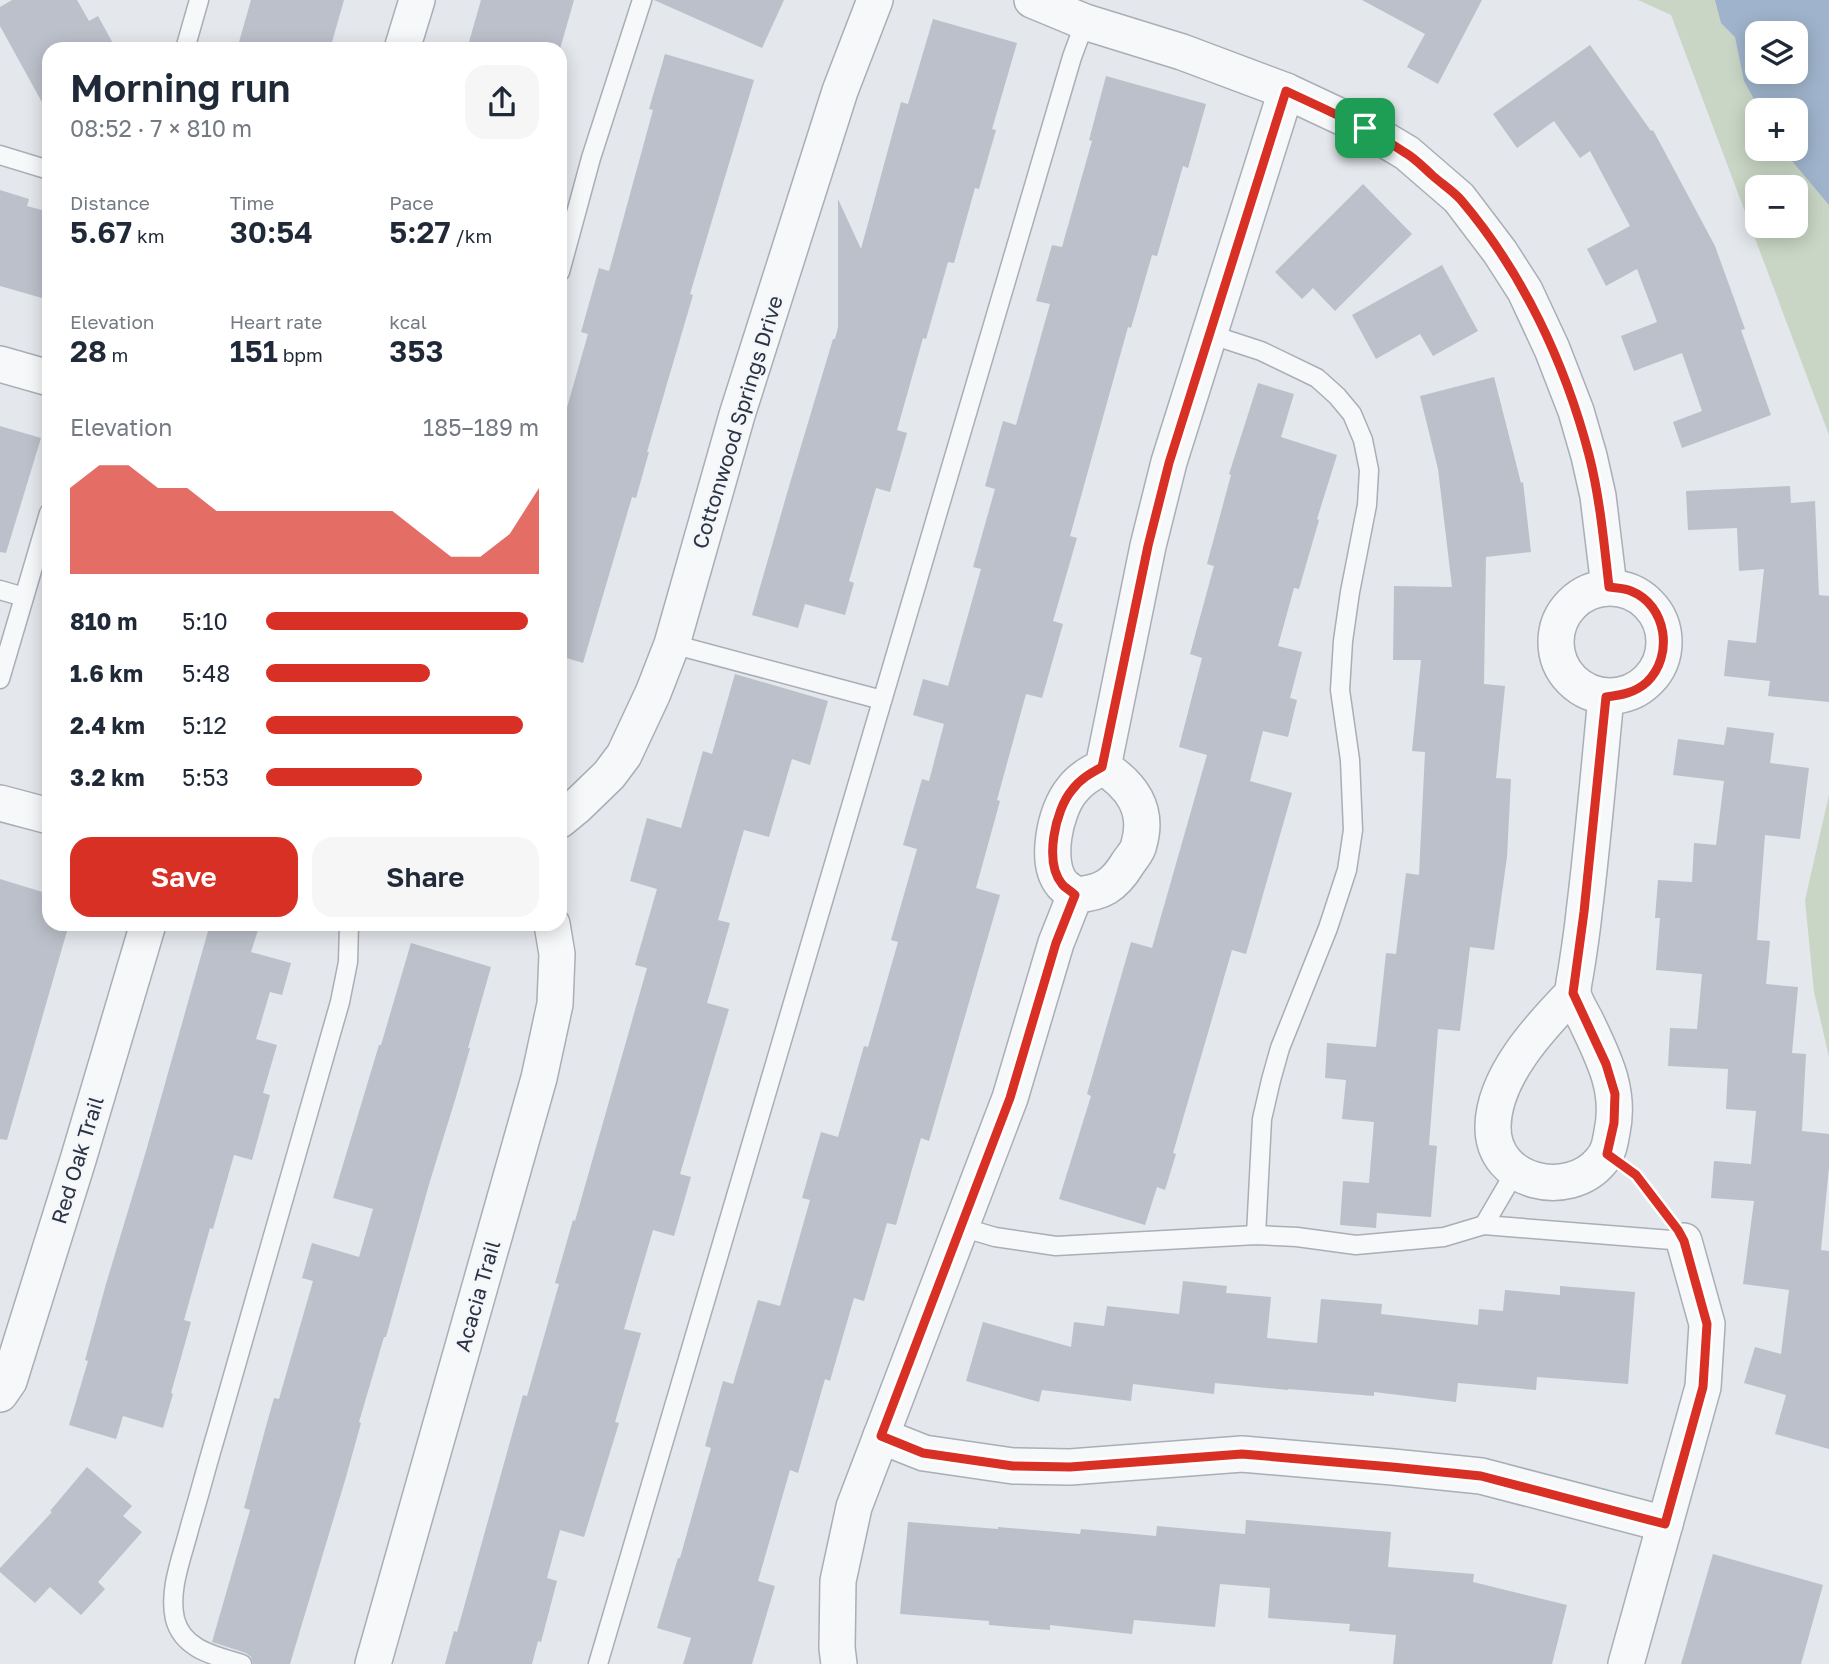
<!DOCTYPE html>
<meta charset="utf-8">
<style>
body{margin:0;font-family:"Golos Text",sans-serif;background:#f6f6f7;color:#1f2937;height:100vh;display:flex;flex-direction:column;font-size:26px;white-space:nowrap}
*{box-sizing:border-box;margin:0}
p{font-size:23px;color:#747a83}
.icon{flex:none;width:38px;height:38px;fill:none;stroke:currentColor;stroke-width:2;stroke-linecap:round;stroke-linejoin:round}
.map{position:relative;flex:1;overflow:hidden}
.drawer{position:absolute;left:42px;top:42px;width:525px;height:889px;display:flex;flex-direction:column;background:#fff;border-radius:21px;box-shadow:0 4px 18px #0003}
.drawer>*{flex:none}
.tools{position:absolute;left:1745px;top:21px;display:grid;gap:14px}
.tools a{display:grid;place-items:center;width:63px;height:63px;border-radius:14px;background:#fff;box-shadow:0 4px 18px #0003;font-size:35px}
.pin{position:absolute;display:grid;place-items:center;width:60px;height:60px;color:#fff;margin:-30px;border-radius:14px;box-shadow:0 4px 10px #0006}
.round{display:grid;place-items:center;flex:none;width:74px;height:74px;border-radius:21px;background:#f6f6f7}
.overview{display:flex;align-items:center;justify-content:space-between;height:119px;padding:0 28px}
h1{font-size:38px;font-weight:600;line-height:52px}
.figures{display:grid;grid-template-columns:repeat(3,1fr);gap:10px;height:119px;padding:7px 28px}
.figures div{display:grid;align-content:center}
.figures b{font-size:30px;font-weight:600}
.figures small{font-size:19px;font-weight:400}
.figures p{font-size:19px}
.chart{height:196px;padding:14px 28px}
.chart p{display:flex;justify-content:space-between}
.chart svg{width:100%;height:126px;margin-top:7px;fill:#d93025;opacity:.7}
.cta{display:flex;gap:14px;margin-top:auto;padding:14px 28px}
.cta a{flex:1;height:80px;border-radius:21px;background:#d93025;color:#fff;font-size:28px;font-weight:600;line-height:80px;text-align:center}
.cta a+a{background:#f6f6f7;color:#1f2937}
ul{padding:0 28px;list-style:none;font-size:23px}
li{display:grid;grid-template-columns:112px 84px 1fr;align-items:center;height:52px}
li i{height:18px;border-radius:9px;background:#d93025}
.map>svg:first-child{display:block}
</style>
<div class="map">
<svg width="1829" height="1664" viewBox="0 0 1829 1664">
<rect width="100%" height="100%" fill="#e4e7ec"/>
<!-- green -->
<g fill="#c9d6c5" fill-rule="evenodd">
<path d="M1638,0H1829V435L1671,15ZM1757,33H1796V72H1757ZM1757,110H1796V149H1757ZM1757,187H1796V226H1757Z"/>
<path d="M1829,795V1057L1814,992L1805,900Z"/>
</g>
<!-- water -->
<path fill="#9fb4cc" fill-rule="evenodd" d="M1715,0H1829V205L1782,149H1796V110H1760L1744,81L1735,37L1721,23ZM1757,33H1796V72H1757Z"/>
<!-- building -->
<g fill="#bbc0ca">
<path d="M12,0H77L89,21L98,16L116,49H49V115L0,26V7Z"/>
<path d="M251,0H344L330,49H237Z"/>
<path d="M481,0H574L560,49H467Z"/>
<path d="M654,0H784L762,48Z"/>
<path d="M1362,0H1482L1438,84L1407,67L1425,34Z"/>
<path d="M933,19L1017,43L992,129L996,130L979,189L975,188L954,263L948,262L926,339L923,338L897,430L907,433L890,492L876,488L849,581L854,583L845,615L805,604L798,628L752,615L790,483L833,339H835L838,327V199L861,249L901,102L908,104Z"/>
<path d="M1590,45L1651,131L1653,130L1715,246L1745,329L1741,330L1771,415L1682,448L1673,422L1702,411L1682,353L1634,371L1621,336L1657,322L1637,269L1606,286L1587,249L1630,226L1590,151L1580,158L1554,121L1517,148L1493,114Z"/>
<path d="M665,54L754,80L690,294L693,295L647,452H649L636,498L632,497L583,663L560,656V432L588,334L581,332L599,268L609,271L653,110L649,109Z"/>
<path d="M1106,76L1206,104L1188,168L1183,166L1157,256L1152,255L1131,328L1128,327L1070,536L1077,538L1053,621L1063,624L1042,698L1026,694L997,800L1000,801L976,888L1000,895L929,1141L921,1138L896,1225L887,1223L864,1301L854,1298L830,1381L825,1379L798,1473L790,1470L758,1581L775,1586L752,1664H683L691,1638L657,1628L678,1558H680L711,1448L705,1446L723,1381L733,1384L758,1300L780,1306L810,1200L802,1198L821,1132L838,1137L864,1046L868,1047L898,942L891,940L917,849L903,845L922,779L929,781L944,724L913,715L923,679L948,686L981,569L973,567L995,489L985,486L1003,421L1016,425L1050,304L1036,301L1052,245L1062,247L1092,141L1089,140Z"/>
<path d="M1363,184L1412,234L1335,311L1313,288L1302,299L1275,272Z"/>
<path d="M0,190L29,199L27,206L49,212V300L0,286Z"/>
<path d="M1442,265L1478,331L1433,356L1420,334L1376,359L1352,315Z"/>
<path d="M1494,377L1521,483L1523,482L1531,552L1486,557L1484,684L1505,686L1496,778L1511,779L1507,857L1494,950L1470,947L1460,1031L1438,1029L1429,1145L1437,1146L1431,1217L1377,1213L1376,1228L1340,1225L1343,1181L1369,1183L1374,1122L1342,1119L1346,1080L1325,1078L1327,1043L1376,1047L1386,953L1396,954L1406,873L1419,875L1425,752L1412,751L1421,660H1393L1394,586L1452,587L1438,469L1420,396Z"/>
<path d="M1258,383L1294,394L1281,437L1337,455L1317,519L1319,520L1299,589L1294,588L1278,646L1302,652L1290,698L1297,700L1288,737L1263,731L1250,781L1292,793L1246,954L1232,950L1173,1153L1176,1154L1165,1190L1157,1187L1145,1225L1059,1199L1091,1096L1087,1094L1131,942L1152,948L1207,755L1179,747L1202,658L1190,654L1214,566L1207,564L1231,475L1229,474Z"/>
<path d="M0,426L41,438L6,553L0,552Z"/>
<path d="M1790,486L1791,503L1815,501L1819,595L1829,596V702L1768,696L1770,681L1724,676L1728,640L1756,643L1764,569L1739,571L1737,528L1688,530L1686,491Z"/>
<path d="M735,674L828,701L810,765L792,759L769,837L744,830L718,920L730,923L707,1003L729,1009L680,1174L691,1177L674,1236L653,1230L624,1329L641,1333L615,1422L619,1423L584,1537L560,1530L547,1578L557,1581L541,1642L538,1641L532,1664H445L454,1631L457,1632L523,1395L527,1396L559,1284L555,1283L573,1220L575,1221L647,968L635,965L657,889L630,881L647,818L681,828L703,751L712,754Z"/>
<path d="M1727,727L1774,733L1770,763L1809,768L1800,839L1765,835L1757,940L1770,941L1766,984L1798,987L1792,1053L1806,1054L1802,1131L1829,1134V1167L1821,1250L1829,1251V1449L1775,1434L1786,1395L1744,1383L1755,1347L1781,1354L1789,1290L1743,1284L1754,1201L1711,1198L1714,1161L1751,1164L1756,1111L1726,1109L1728,1069L1668,1066L1670,1028L1697,1029L1702,974L1656,970L1660,918H1655L1658,880L1692,882L1694,843L1716,845L1724,781L1673,775L1678,739L1724,745Z"/>
<path d="M0,879L49,894V924H69L7,1140L0,1139Z"/>
<path d="M210,924H238L258,930L251,952L291,963L282,995L270,992L256,1039L277,1045L263,1093L270,1095L252,1160L234,1155L213,1229L210,1228L184,1320L191,1322L171,1393L173,1394L163,1428L123,1416L116,1439L69,1425L88,1361L85,1360L106,1284L146,1151Z"/>
<path d="M411,943L491,967L468,1048H470L455,1100L430,1181L386,1337H384L359,1422L361,1423L346,1477L290,1664H253L251,1657L246,1653L212,1642L250,1510L244,1508L265,1430L274,1398L279,1399L313,1281L302,1278L312,1243L359,1257L373,1209L333,1198L379,1045H381Z"/>
<path d="M1183,1281L1227,1286L1226,1293L1271,1297L1267,1338L1317,1343L1321,1299L1382,1304L1381,1314L1478,1325L1479,1309L1503,1311L1505,1290L1560,1295V1286L1635,1292L1628,1384L1537,1377L1536,1390L1458,1383L1456,1402L1374,1392V1396L1288,1389V1390L1215,1383L1214,1394L1133,1384L1131,1401L1042,1390L1039,1402L966,1381L983,1322L1071,1347L1074,1322L1104,1326L1107,1306L1179,1314Z"/>
<path d="M87,1467L132,1506L123,1516L142,1532L98,1582L105,1589L81,1615L50,1587L35,1603L0,1572V1568L52,1512L50,1511Z"/>
<path d="M1246,1520L1391,1532L1388,1567L1474,1574L1473,1582L1567,1605L1552,1664H1393L1396,1635L1349,1631L1350,1624L1268,1618L1270,1588L1220,1584L1215,1627L1134,1620L1132,1634L1050,1625V1630L989,1625V1621L900,1614L908,1522L998,1529V1527L1080,1534L1081,1529L1156,1536L1157,1526L1245,1534Z"/>
<path d="M1713,1554L1823,1585L1801,1664H1681Z"/>
</g>
<g fill="none" stroke-linecap="round" stroke-linejoin="round">
<!-- lane casing -->
<g stroke="#a9aeb7" stroke-width="21">
<g id="lane">
<path d="M185,49L199,0"/>
<path d="M0,155L49,170"/>
<path d="M560,272L591,158L642,0"/>
<path d="M1209,334L1261,351L1317,378L1337,396L1352,414L1363,440L1369,470L1367,505L1350,592L1343,641L1340,690L1350,760L1353,830L1347,870L1328,928L1280,1048L1271,1080L1262,1119L1256,1235"/>
<path d="M0,590L24,597"/>
<path d="M672,644L882,700"/>
<path d="M0,679L49,513"/>
<path d="M1484,1225L1515,1172"/>
<path d="M961,1227L995,1237L1056,1246L1256,1235L1297,1237L1356,1245L1444,1237L1484,1225L1684,1241"/>
<path d="M242,1664C216,1656 183,1650 175,1619C168,1589 183,1555 190,1526C199,1496 207,1465 216,1435C257,1290 299,1146 340,1002L348,962L349,924"/>
<path d="M598,1664L1072,57L1085,22"/>
</g>
</g>
<!-- street casing -->
<g stroke="#a9aeb7" stroke-width="38">
<g id="street">
<path d="M1032,0L1085,22L1182,52L1286,91L1365,128L1407,153L1459,198L1500,252L1525,291L1552,349L1576,411L1589,456L1598,496L1609,587"/>
<path d="M402,49L417,0"/>
<path d="M0,364L49,378"/>
<circle cx="1610" cy="642" r="54"/>
<path d="M1103,767C1131,785 1149,809 1139,844C1138,851 1132,857 1128,863C1114,886 1102,893 1075,895C1071,891 1065,888 1062,884C1044,863 1055,810 1072,790C1080,779 1091,773 1103,767L1148,546L1169,462L1286,91"/>
<path d="M0,803L49,816"/>
<path d="M560,820L577,806L609,775L624,755L653,693L672,644L737,415L840,91L875,0"/>
<path d="M1573,993C1540,1027 1494,1076 1493,1126C1492,1184 1569,1200 1601,1161C1609,1152 1610,1143 1612,1132C1621,1090 1603,1057 1586,1021C1582,1013 1574,1001 1573,992C1573,986 1575,977 1576,971C1579,952 1582,933 1584,913C1593,841 1599,769 1606,697"/>
<path d="M0,1394L9,1381L78,1160L148,924"/>
<path d="M881,1436L924,1453L1013,1466L1070,1467L1242,1454L1393,1467L1481,1476L1665,1524"/>
<path d="M373,1664L539,1078L555,1004L557,954L552,924"/>
<path d="M839,1664L837,1648L838,1581L854,1507L1010,1098L1056,943L1075,895"/>
<path d="M1626,1664L1703,1387L1707,1324L1684,1241"/>
</g>
</g>
<!-- path -->
<path stroke="#c2c5cb" stroke-width="4.5" stroke-dasharray="5 5" stroke-linecap="butt" d="M1633,1173L1667,1215"/>
<!-- lane -->
<use href="#lane" stroke="#f7f8fa" stroke-width="18"/>
<!-- street -->
<use href="#street" stroke="#f7f8fa" stroke-width="35"/>
</g>
<g fill="none" stroke-linecap="round" stroke-linejoin="round">
<!-- route casing -->
<g stroke="#fff" stroke-width="14">
<path id="route" d="M1286,91C1326,110 1367,127 1404,152C1415,158 1424,168 1433,176C1442,184 1453,191 1461,200C1523,273 1565,363 1589,455C1600,498 1604,543 1609,587C1616,588 1625,588 1631,591C1667,605 1674,656 1647,682C1635,693 1621,695 1606,697L1584,912L1573,993L1606,1064L1615,1094L1614,1123L1607,1154L1636,1175L1678,1230L1684,1241L1707,1324L1703,1387L1665,1524L1481,1476L1392,1467L1242,1454L1070,1467L1013,1466L923,1453L881,1436L1010,1098L1056,943L1075,895C1071,891 1065,888 1062,884C1044,862 1055,810 1072,790C1080,779 1091,773 1102,767L1148,546L1169,463Z"/>
</g>
<!-- route -->
<use href="#route" stroke="#d93025" stroke-width="9"/>
</g>
<g text-anchor="middle" dominant-baseline="central" stroke-width="5" stroke-linejoin="round" paint-order="stroke">
<!-- street labels -->
<g font-size="21" fill="#2b3445" stroke="#f4f6f9">
<text transform="translate(737 422) rotate(-73)">Cottonwood Springs Drive</text>
<text transform="translate(77 1160) rotate(-73)">Red Oak Trail</text>
<text transform="translate(477 1296) rotate(-74)">Acacia Trail</text>
</g>
</g>
</svg>
<div class="tools">
<a><svg class="icon" aria-label="layers" viewBox="0 0 24 24"><path d="M12 4l9 5-9 5-9-5zM3 14l9 5 9-5"/></svg></a>
<a>+</a>
<a>−</a>
</div>
<div class="pin" style="left:1365px;top:128px;background:#1e9e55"><svg class="icon" aria-label="arrive" viewBox="0 0 24 24"><path d="M6 21V4h12l-3 4 3 4H6"/></svg></div>
<section class="drawer">
<div class="overview"><div><h1>Morning run</h1><p>08:52 · 7 × 810 m</p></div><a class="round"><svg class="icon" aria-label="share" viewBox="0 0 24 24"><path d="M12 15V3M7 8l5-5 5 5M5 13v7h14v-7"/></svg></a></div>
<div class="figures">
<div><p>Distance</p><b>5.67<small> km</small></b></div>
<div><p>Time</p><b>30:54</b></div>
<div><p>Pace</p><b>5:27<small> /km</small></b></div>
</div>
<div class="figures">
<div><p>Elevation</p><b>28<small> m</small></b></div>
<div><p>Heart rate</p><b>151<small> bpm</small></b></div>
<div><p>kcal</p><b>353</b></div>
</div>
<div class="chart"><p><span>Elevation</span>185–189 m</p>
<svg viewBox="0 0 160 44" preserveAspectRatio="none"><path d="M0 44V14L10 6L20 6L30 14L40 14L50 22L60 22L70 22L80 22L90 22L100 22L110 22L120 30L130 38L140 38L150 30L160 14V44z"/></svg>
</div>
<ul>
<li><b>810 m</b>5:10<i style="width:96%"></i></li>
<li><b>1.6 km</b>5:48<i style="width:60%"></i></li>
<li><b>2.4 km</b>5:12<i style="width:94%"></i></li>
<li><b>3.2 km</b>5:53<i style="width:57%"></i></li>
</ul>
<div class="cta"><a>Save</a><a>Share</a></div>
</section>
</div>
